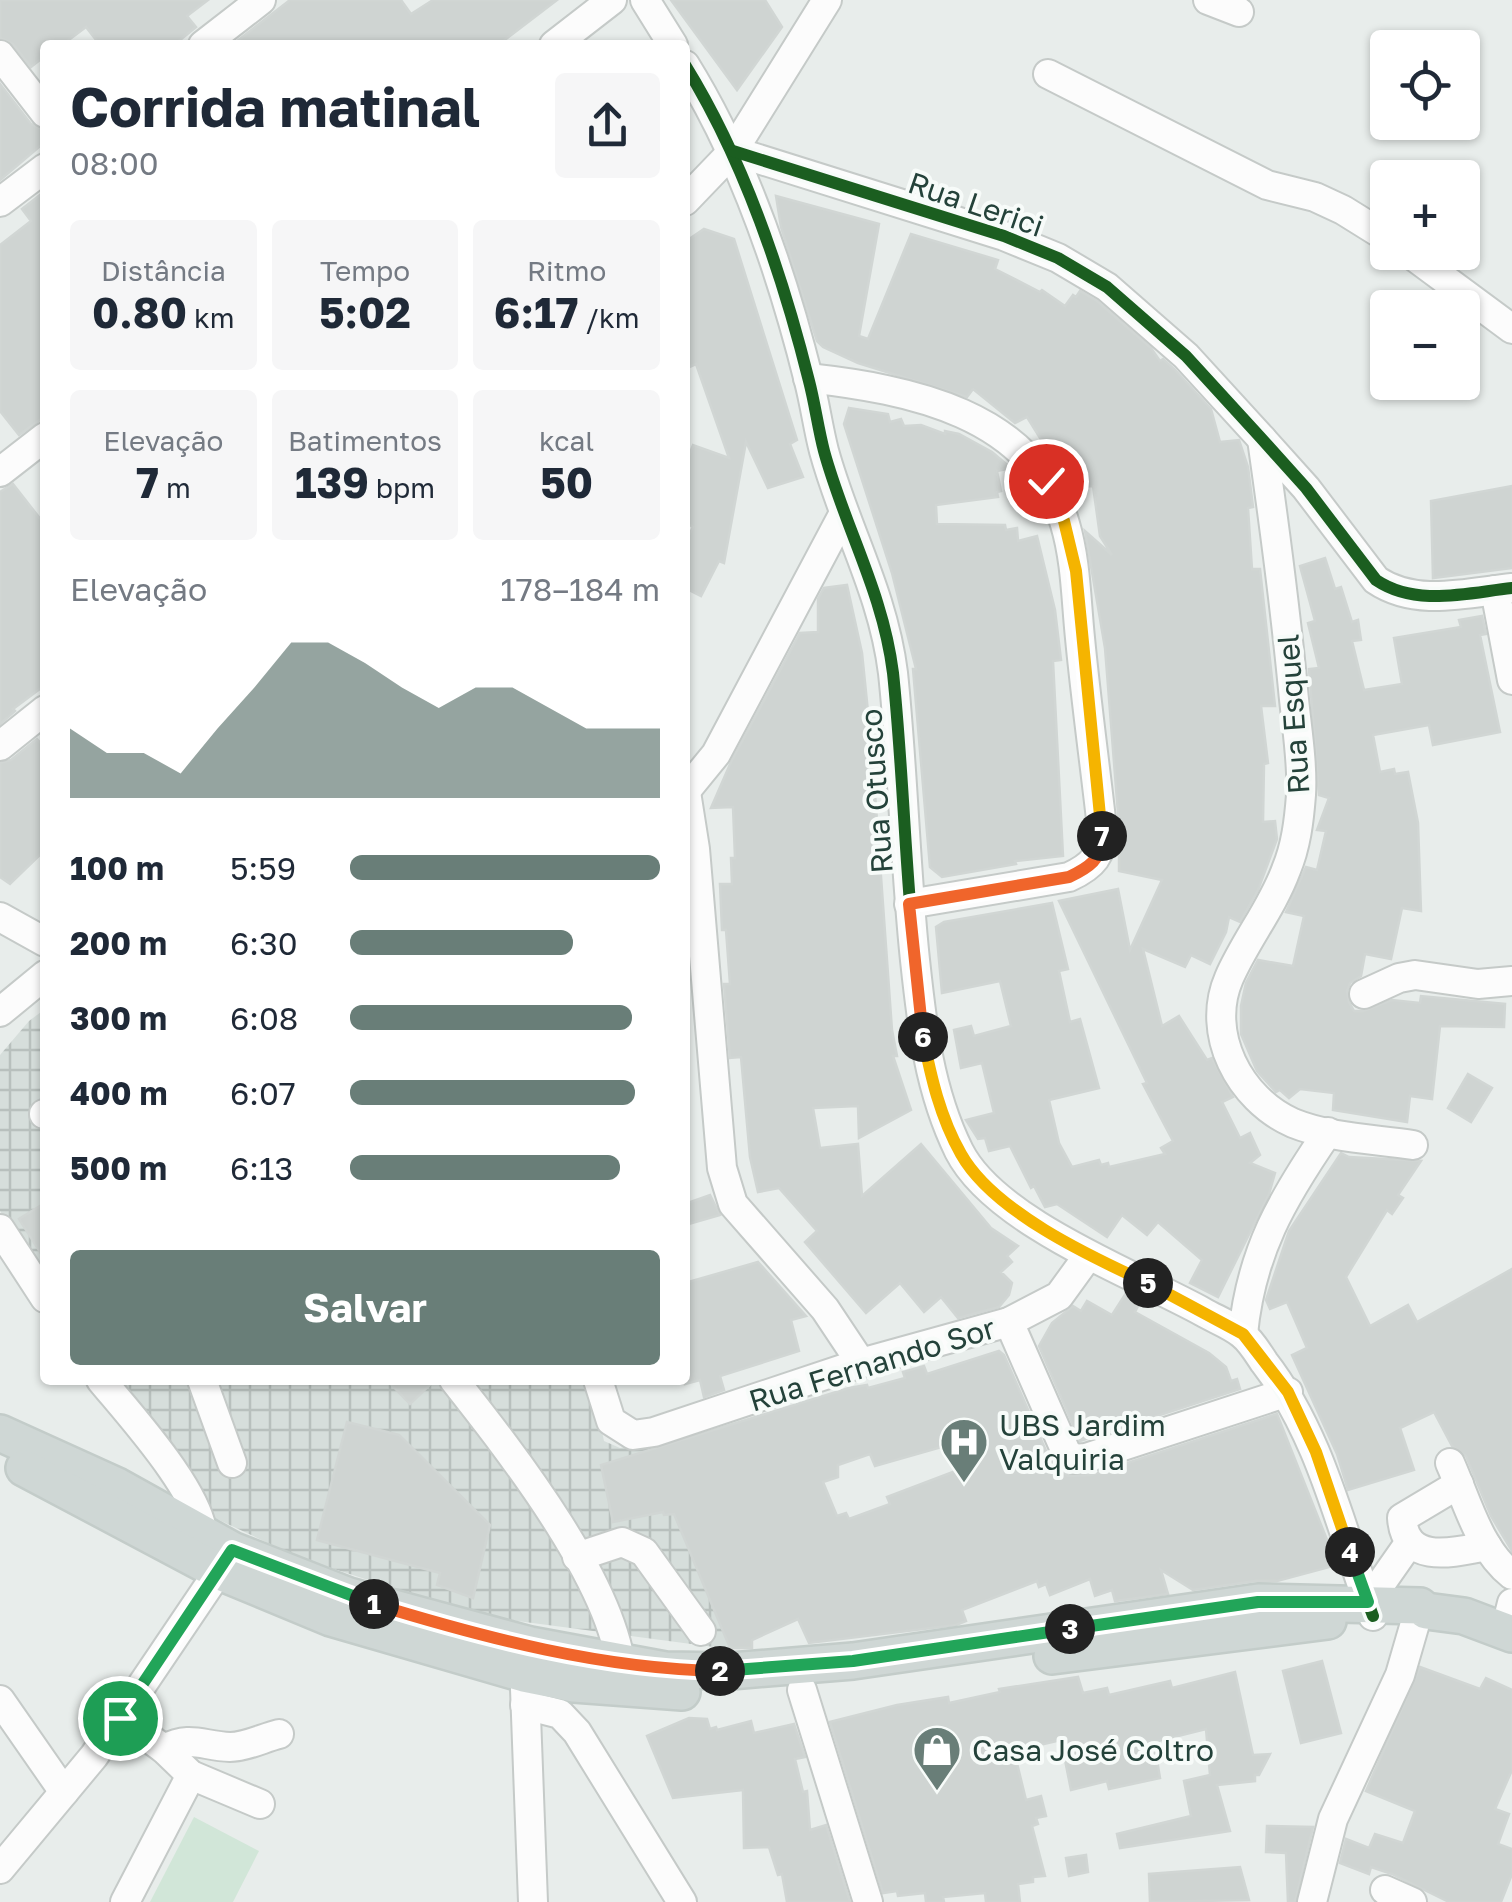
<!DOCTYPE html>
<html lang="pt">
<meta charset="utf-8">
<style>
body{margin:0;font-family:"Golos Text",sans-serif;background:#f6f6f7;color:#1f2937;height:100vh;display:flex;flex-direction:column;font-size:38px;white-space:nowrap}
*{box-sizing:border-box;margin:0}
p{font-size:32px;color:#747a83}
.icon{flex:none;width:55px;height:55px;fill:none;stroke:currentColor;stroke-width:2;stroke-linecap:round;stroke-linejoin:round}
.map{position:relative;flex:1;overflow:hidden}
.sheet{position:absolute;left:40px;top:40px;width:650px;height:1345px;display:flex;flex-direction:column;background:#fff;border-radius:10px;box-shadow:0 2px 8px #0004}
.sheet>*{flex:none}
.fabs{position:absolute;left:1370px;top:30px;display:grid;gap:20px}
.fabs a{display:grid;place-items:center;width:110px;height:110px;border-radius:10px;background:#fff;box-shadow:0 2px 8px #0004;font-size:50px}
.pin{position:absolute;display:grid;place-items:center;width:85px;height:85px;color:#fff;margin:-42px;border:5px solid #fff;border-radius:50%;box-shadow:0 2px 10px #0007}
.km{position:absolute;width:50px;height:50px;margin:-25px;border-radius:50%;background:#222;color:#fff;font-size:28px;line-height:50px;text-align:center}
.round{display:grid;place-items:center;flex:none;width:105px;height:105px;border-radius:10px;background:#f6f6f7}
.overview{display:flex;align-items:center;justify-content:space-between;height:170px;padding:0 30px}
h1{font-size:55px;font-weight:700;line-height:75px}
.stats{display:grid;grid-template-columns:repeat(3,1fr);gap:15px;height:170px;padding:10px 30px}
.stats div{display:grid;align-content:center;border-radius:10px;background:#f6f6f7;text-align:center}
.stats b{font-size:42px;font-weight:700}
.stats small{font-size:28px;font-weight:400}
.stats p{font-size:28px}
.chart{height:280px;padding:20px 30px}
.chart p{display:flex;justify-content:space-between}
.chart svg{width:100%;height:180px;margin-top:10px;fill:#697e78;opacity:.7}
.primary-button{display:flex;gap:20px;margin-top:auto;padding:20px 30px}
.primary-button a{flex:1;height:115px;border-radius:10px;background:#697e78;color:#fff;font-size:40px;font-weight:700;line-height:115px;text-align:center}
ul{padding:0 30px;list-style:none;font-size:32px}
li{display:grid;grid-template-columns:160px 120px 1fr;align-items:center;height:75px}
li i{height:25px;border-radius:12px;background:#697e78}
.map>svg:first-child{display:block}
</style>
<div class="map">
<svg width="1512" height="1902" viewBox="0 0 1512 1902">
<defs>
<pattern id="industrial-grid" width="8" height="8" patternUnits="userSpaceOnUse" patternTransform="scale(2.5)"><rect width="8" height="8" fill="#d6dedb"/><path d="M0 4h8M4 0v8" fill="none" stroke="#b8c0bd"/></pattern>
</defs>
<rect width="100%" height="100%" fill="#e8edeb"/>
<!-- industrial -->
<g fill="url(#industrial-grid)">
<path d="M45,1009V1278L0,1211V1055L29,1021Z"/>
<path d="M113,1380H591L604,1441L620,1448L659,1439L729,1649L480,1616L300,1558L202,1512Z"/>
</g>
<!-- grass -->
<path fill="#d1e6d8" d="M194,1817L259,1851L233,1902H150Z"/>
<!-- building -->
<g fill="#cfd4d2" stroke="#d1d6d4" stroke-width="2.5" fill-rule="evenodd">
<path d="M0,0H208L187,16L196,27L174,45H100L86,27L62,45H45V56L31,67L13,44L0,38Z"/>
<path d="M290,0H401L411,14L433,0H557L498,45H232Z"/>
<path d="M671,0H765L782,27L737,90Z"/>
<path d="M0,84L31,124L45,130V142L0,180Z"/>
<path d="M45,191V416L19,435L0,411V245L31,221L22,209Z"/>
<path d="M776,196L879,224L859,336L868,339L911,234L998,260L995,269L1040,292L1042,290L1065,306L1073,295L1076,297L1080,291L1097,301L1151,348L1160,361L1163,359L1174,369L1211,409L1220,442L1239,440L1248,467L1253,507L1248,508L1252,569H1260L1275,706H1261L1268,763L1264,764L1263,822L1275,821L1277,839L1258,890L1240,922L1229,917L1226,932L1210,964L1191,955L1185,967L1143,949L1162,1026L1179,1016L1207,1060L1212,1058L1233,1097L1222,1102L1240,1138L1250,1133L1260,1155L1250,1163L1275,1173L1269,1194L1218,1297L1190,1283L1202,1260L1158,1222L1147,1235L1122,1215L1107,1237L1057,1204L1045,1207L1034,1186L1031,1188L1010,1146L989,1151L985,1138L978,1139L966,1120L994,1113L982,1063L961,1068L954,1030L971,1026L974,1036L1011,1026L1000,981L942,993L936,927L944,922L1052,903L1068,969L1059,971L1070,1022L1080,1019L1099,1088L1049,1100L1059,1143L1072,1167L1099,1160L1101,1165L1108,1163L1109,1167L1165,1154L1161,1148L1173,1141L1143,1084L1147,1083L1059,901L1118,889L1130,950L1162,880L1119,871V826L1105,648L1085,531L1112,555L1100,536L1093,486L1071,488L1027,417L1015,423L973,389L967,397L858,363L823,347L817,341L781,227Z"/>
<path d="M704,229L734,239L797,440L790,444L803,477L768,488L746,442L724,563L719,561L701,596L685,588V543L693,527L685,522V466L693,445L729,458L696,364L685,369V242Z"/>
<path d="M849,408L888,414L890,422L901,419L904,426L921,425L945,434V431L959,434L992,452L1011,468L997,471L1001,491L997,492L998,497L936,505L937,524L1005,525L1006,530L1017,528L1018,541L1037,536L1055,610L1061,660L1053,661L1063,856L1015,861L1016,864L942,877L930,867L913,669H916L892,573L844,424Z"/>
<path d="M13,484L45,525V685L13,709L15,711L0,724V492Z"/>
<path d="M1512,486V568L1433,578L1431,501Z"/>
<path d="M1325,558L1335,589L1341,587L1352,622L1358,620L1361,640L1352,641L1364,690L1402,684L1394,638L1461,627L1459,620L1482,616L1486,634L1480,635L1500,732L1433,745L1429,725L1373,735L1380,772L1394,769L1395,774L1408,772L1418,823L1421,911L1402,908L1391,959L1365,954L1361,976L1350,983L1347,991L1349,1002L1354,1011H1363L1392,1000L1420,1003L1421,996L1505,1004L1504,1027L1440,1026L1432,1099L1410,1096L1407,1122L1333,1110L1334,1093L1300,1089L1289,1098L1280,1090L1276,1092L1257,1071L1241,1034V1006L1246,983L1258,960L1293,966L1304,916L1286,912L1306,867L1317,870L1326,831L1317,830L1329,798L1319,795L1309,669L1319,668L1308,623L1315,621L1300,566Z"/>
<path d="M847,585L862,653L872,751L892,1030L897,1056H893L911,1110L859,1138L858,1106L813,1108L820,1148L858,1144L862,1196L921,1144L991,1228L1018,1246L1007,1256L1012,1262L1001,1272L1012,1283L1009,1295L999,1307L958,1318L941,1297L924,1312L900,1283L866,1313L805,1242L817,1231L779,1188L758,1192L750,1157L741,1057L730,1058L724,984H730L726,930H722L720,884H732L731,858H735L733,807L711,808L731,762L800,633L818,632V599L824,588Z"/>
<path d="M37,739L45,748V850L10,884L0,877V763L11,760Z"/>
<path d="M1468,1074L1492,1088L1471,1122L1448,1108Z"/>
<path d="M1341,1153L1349,1157L1421,1161L1398,1195L1403,1198L1392,1214L1387,1210L1346,1277L1370,1326L1408,1305L1417,1322L1512,1269V1551L1491,1516L1466,1456L1452,1446L1434,1412L1400,1428L1414,1470L1348,1490L1337,1454L1292,1355L1307,1348L1287,1302L1270,1309L1266,1300L1289,1231Z"/>
<path d="M710,1195L720,1215L685,1225V1204Z"/>
<path d="M45,1203V1260L19,1219Z"/>
<path d="M758,1262L806,1316L791,1320L799,1351L720,1376L724,1390L704,1397L700,1380L685,1384V1283Z"/>
<path d="M1126,1293L1141,1300L1135,1312L1209,1353L1226,1367L1231,1381L1237,1379L1240,1389L1080,1441L1039,1346L1052,1323L1073,1306L1081,1311L1087,1301L1112,1315Z"/>
<path d="M999,1351L1004,1355L1050,1460L1068,1476L1091,1475L1277,1414L1337,1565L1277,1581H1255L1193,1590L1161,1570L1168,1594L1115,1601L1112,1590L1095,1596L1090,1579L1050,1595L1046,1584L1039,1587L1037,1581L962,1610L966,1621L956,1625L809,1643L798,1619L752,1640V1648H730L674,1514L664,1515L663,1512L613,1522L601,1465L849,1388L867,1385L868,1388L905,1378L903,1372L924,1366L927,1374ZM966,1440L974,1464L887,1497L890,1504L849,1519L846,1513L837,1516L823,1482L838,1477V1465L870,1454L875,1466Z"/>
<path d="M387,1380H435L410,1404Z"/>
<path d="M347,1422L399,1435L490,1525L473,1598L437,1585L440,1573L317,1540Z"/>
<path d="M1322,1661L1341,1733L1301,1743L1283,1671Z"/>
<path d="M1420,1667L1480,1689L1486,1678L1512,1690V1770L1495,1809L1509,1814L1498,1844L1512,1849V1874L1501,1902H1449L1392,1874L1371,1867L1369,1874L1340,1863L1346,1839L1369,1848L1375,1834L1403,1843L1415,1811L1366,1791Z"/>
<path d="M1235,1672L1253,1755L1270,1754L1259,1775H1255V1781L1217,1785L1230,1831L1120,1848L1117,1834L1191,1816L1184,1781L1210,1775L1206,1729L1154,1742L1160,1778L1109,1789L1107,1781L1071,1790L1061,1740L1014,1751L1026,1800L1041,1796L1046,1816L1036,1818L1038,1824L1032,1826L1045,1876L1033,1877V1882L1018,1884L1020,1902H986L985,1893L943,1897L944,1902H926L925,1893L898,1896L897,1891L883,1893L830,1722L897,1705L948,1697L949,1703L1000,1692L999,1689L1078,1677L1083,1693L1107,1688L1109,1695L1170,1681L1172,1688Z"/>
<path d="M689,1718L707,1719L710,1729L716,1727L717,1730L751,1721L754,1733L794,1724L805,1757L795,1759L803,1792L807,1791L810,1830L826,1825L850,1902H787L782,1874L778,1875L769,1847L744,1848L743,1790L673,1798L647,1736Z"/>
<path d="M1267,1826L1313,1827L1295,1902H1288L1286,1853L1266,1852Z"/>
<path d="M1086,1855L1088,1872L1069,1876L1066,1858Z"/>
<path d="M1240,1867L1249,1900L1150,1902L1149,1874Z"/>
</g>
<g fill="none" stroke-linecap="round" stroke-linejoin="round">
<!-- minor casing -->
<g stroke="#c5cac8" stroke-width="32">
<g id="minor">
<path d="M645,0L673,45"/>
<path d="M1208,0L1239,12"/>
<path d="M203,45L261,0"/>
<path d="M554,45L612,0"/>
<path d="M0,55L45,113"/>
<path d="M685,65C744,160 782,273 809,381C815,404 818,428 824,451C845,528 883,592 893,673C903,768 905,865 915,960C922,1026 929,1090 959,1151C995,1222 1134,1274 1203,1312C1215,1319 1231,1325 1242,1334C1251,1341 1258,1353 1264,1362C1321,1435 1341,1531 1373,1616"/>
<path d="M1048,74L1267,185L1315,197L1343,210L1388,238"/>
<path d="M733,151L1004,236L1058,258L1107,287L1186,356L1261,438L1306,488L1376,580C1416,607 1466,593 1512,588"/>
<path d="M685,201L733,151L827,0"/>
<path d="M0,202L45,168"/>
<path d="M1408,252L1512,329"/>
<path d="M808,378C908,389 1033,413 1065,524C1076,561 1076,599 1080,638C1086,701 1095,765 1102,828C1103,855 1093,866 1069,877L909,904"/>
<path d="M1262,439C1274,523 1285,605 1293,689C1296,724 1303,761 1301,795C1299,821 1296,846 1286,870C1272,908 1245,941 1229,978C1205,1033 1239,1099 1293,1123C1330,1138 1374,1139 1413,1145"/>
<path d="M0,472L45,437"/>
<path d="M1495,590L1512,680"/>
<path d="M0,746L45,710"/>
<path d="M685,792L716,754L844,513"/>
<path d="M686,792L695,849L722,1168L733,1204L825,1309L861,1363"/>
<path d="M0,917L45,942"/>
<path d="M1364,994L1399,978L1415,975L1478,984L1512,981"/>
<path d="M0,1012L45,975"/>
<path d="M44,1114H45"/>
<path d="M0,1229L45,1298"/>
<path d="M1009,1322L1066,1452L1073,1459L1086,1458L1288,1392"/>
<path d="M1243,1334C1251,1252 1282,1199 1328,1132"/>
<path d="M101,1380C129,1414 206,1498 203,1541"/>
<path d="M202,1380L232,1463"/>
<path d="M454,1380C510,1451 620,1590 622,1680"/>
<path d="M598,1380L611,1421L633,1435L654,1432L861,1363L1009,1322L1059,1296L1088,1256"/>
<path d="M1450,1463C1467,1501 1479,1549 1512,1575"/>
<path d="M1459,1484L1402,1518C1405,1566 1455,1552 1487,1546"/>
<path d="M577,1557L622,1542L644,1552L701,1631"/>
<path d="M1368,1602L1410,1542"/>
<path d="M1505,1631L1512,1603"/>
<path d="M525,1689L533,1902"/>
<path d="M802,1690L868,1902"/>
<path d="M0,1700L64,1792"/>
<path d="M525,1705L560,1714L577,1732L682,1902"/>
<path d="M120,1717L164,1749L191,1775L260,1804"/>
<path d="M164,1749C191,1735 202,1746 230,1747C246,1747 263,1738 279,1734"/>
<path d="M0,1869L94,1756L229,1556"/>
<path d="M1385,1890L1412,1902"/>
<path d="M125,1902L191,1775"/>
<path d="M1312,1902L1333,1819L1400,1675L1420,1606"/>
</g>
</g>
<!-- major casing -->
<g stroke="#c3ccc9" stroke-width="40">
<g id="major">
<path d="M0,1433L117,1486L232,1550L349,1596L530,1645L665,1670L731,1671L853,1661L1258,1602L1420,1606L1426,1611L1464,1616L1512,1634"/>
<path d="M24,1468L220,1572L331,1618L524,1674L574,1684L682,1692"/>
<path d="M1052,1656L1328,1621"/>
</g>
</g>
<!-- minor -->
<use href="#minor" stroke="#fcfcfc" stroke-width="28"/>
<!-- major -->
<use href="#major" stroke="#cfd7d5" stroke-width="35"/>
<!-- cycleway casing -->
<g stroke="#f7fbf9" stroke-width="19">
<g id="cycleway">
<path d="M685,65C744,160 782,273 809,381C815,404 818,428 824,451C845,528 883,592 893,673C903,768 905,865 915,960C922,1026 929,1090 959,1151C995,1222 1134,1274 1203,1312C1215,1319 1231,1325 1242,1334C1251,1341 1258,1353 1264,1362C1321,1435 1341,1531 1373,1616"/>
<path d="M733,151L1004,236L1058,258L1107,287L1186,356L1261,438L1306,488L1376,580C1416,607 1466,593 1512,588"/>
</g>
</g>
<!-- cycleway -->
<use href="#cycleway" stroke="#1b5e20" stroke-width="12"/>
</g>
<g fill="none" stroke-linecap="round" stroke-linejoin="round">
<!-- split-1 casing -->
<g stroke="#fff" stroke-width="20">
<path id="split-1" d="M120,1718L232,1550L374,1604"/>
</g>
<!-- split-2 casing -->
<g stroke="#fff" stroke-width="20">
<path id="split-2" d="M374,1604C485,1638 603,1669 720,1671"/>
</g>
<!-- split-3 casing -->
<g stroke="#fff" stroke-width="20">
<path id="split-3" d="M720,1671L853,1661L1070,1629"/>
</g>
<!-- split-4 casing -->
<g stroke="#fff" stroke-width="20">
<path id="split-4" d="M1070,1629L1258,1602H1368L1350,1552"/>
</g>
<!-- split-5 casing -->
<g stroke="#fff" stroke-width="20">
<path id="split-5" d="M1148,1283L1243,1334L1288,1392L1316,1452L1350,1552"/>
</g>
<!-- split-6 casing -->
<g stroke="#fff" stroke-width="20">
<path id="split-6" d="M923,1037C931,1077 940,1117 961,1154C993,1211 1089,1256 1148,1283"/>
</g>
<!-- split-7 casing -->
<g stroke="#fff" stroke-width="20">
<path id="split-7" d="M923,1037L909,904L1069,877C1088,868 1103,859 1102,836"/>
</g>
<!-- split-8 casing -->
<g stroke="#fff" stroke-width="20">
<path id="split-8" d="M1046,481L1064,521L1076,571L1102,836"/>
</g>
<!-- split-1 -->
<use href="#split-1" stroke="#22a559" stroke-width="12"/>
<!-- split-2 -->
<use href="#split-2" stroke="#f0652b" stroke-width="12"/>
<!-- split-3 -->
<use href="#split-3" stroke="#22a559" stroke-width="12"/>
<!-- split-4 -->
<use href="#split-4" stroke="#22a559" stroke-width="12"/>
<!-- split-5 -->
<use href="#split-5" stroke="#f5b400" stroke-width="12"/>
<!-- split-6 -->
<use href="#split-6" stroke="#f5b400" stroke-width="12"/>
<!-- split-7 -->
<use href="#split-7" stroke="#f0652b" stroke-width="12"/>
<!-- split-8 -->
<use href="#split-8" stroke="#f5b400" stroke-width="12"/>
</g>
<!-- icons -->
<defs>
<g id="hospital-pin" transform="scale(2.5)"><path d="M0 17L-7.5 6A9.5 9.5 0 1 1 7.5 6Z" fill="#697e78" stroke="#f7fbf9"/><path d="M-5-5h3v3.5h4V-5h3V5h-3V1.5h-4V5h-3Z" fill="#fff"/></g>
<g id="shop-pin" transform="scale(2.5)"><path d="M0 17L-7.5 6A9.5 9.5 0 1 1 7.5 6Z" fill="#697e78" stroke="#f7fbf9"/><path d="M-5-2.5h2.3a2.7 3.5 0 0 1 5.4 0H5L5.5 6h-11ZM-1.5-2.5h3a1.5 2.3 0 0 0-3 0Z" fill="#fff"/></g>
</defs>
<g fill-rule="evenodd">
<use href="#hospital-pin" x="964" y="1442"/>
<use href="#shop-pin" x="937" y="1750"/>
</g>
<g text-anchor="middle" dominant-baseline="central" stroke-width="8" stroke-linejoin="round" paint-order="stroke">
<!-- street labels -->
<g font-size="30" fill="#24423a" stroke="#f7fbf9">
<text transform="translate(976 204) rotate(19)">Rua Lerici</text>
<text transform="translate(1293 714) rotate(-94)">Rua Esquel</text>
<text transform="translate(876 791) rotate(-94)">Rua Otusco</text>
<text transform="translate(872 1364) rotate(-17)">Rua Fernando Sor</text>
</g>
<!-- poi labels -->
<g font-size="30" fill="#24423a" stroke="#f7fbf9" text-anchor="start">
<text x="999" y="1425">UBS Jardim<tspan x="999" dy="34">Valquiria</tspan></text>
<text x="972" y="1750">Casa José Coltro</text>
</g>
</g>
</svg>
<div class="fabs">
<a><svg class="icon" aria-label="locate" viewBox="0 0 24 24"><circle cx="12" cy="12" r="6"/><path d="M12 2v4M12 18v4M2 12h4M18 12h4"/></svg></a>
<a>+</a>
<a>−</a>
</div>
<div class="pin" style="left:120px;top:1718px;background:#1e9e55"><svg class="icon" aria-label="arrive" viewBox="0 0 24 24"><path d="M6 21V4h12l-3 4 3 4H6"/></svg></div>
<div class="pin" style="left:1046px;top:481px;background:#d93025"><svg class="icon" aria-label="check" viewBox="0 0 24 24"><path d="M5 12l5 5 9-10"/></svg></div>
<b class="km" style="left:374px;top:1604px">1</b>
<b class="km" style="left:720px;top:1671px">2</b>
<b class="km" style="left:1070px;top:1629px">3</b>
<b class="km" style="left:1350px;top:1552px">4</b>
<b class="km" style="left:1148px;top:1283px">5</b>
<b class="km" style="left:923px;top:1037px">6</b>
<b class="km" style="left:1102px;top:836px">7</b>
<section class="sheet">
<div class="overview"><div><h1>Corrida matinal</h1><p>08:00</p></div><a class="round"><svg class="icon" aria-label="share" viewBox="0 0 24 24"><path d="M12 15V3M7 8l5-5 5 5M5 13v7h14v-7"/></svg></a></div>
<div class="stats">
<div><p>Distância</p><b>0.80<small> km</small></b></div>
<div><p>Tempo</p><b>5:02</b></div>
<div><p>Ritmo</p><b>6:17<small> /km</small></b></div>
</div>
<div class="stats">
<div><p>Elevação</p><b>7<small> m</small></b></div>
<div><p>Batimentos</p><b>139<small> bpm</small></b></div>
<div><p>kcal</p><b>50</b></div>
</div>
<div class="chart"><p><span>Elevação</span>178–184 m</p>
<svg viewBox="0 0 160 44" preserveAspectRatio="none"><path d="M0 44V27L10 33L20 33L30 38L40 27L50 17L60 6L70 6L80 11L90 17L100 22L110 17L120 17L130 22L140 27L150 27L160 27V44z"/></svg>
</div>
<ul>
<li><b>100 m</b>5:59<i style="width:100%"></i></li>
<li><b>200 m</b>6:30<i style="width:72%"></i></li>
<li><b>300 m</b>6:08<i style="width:91%"></i></li>
<li><b>400 m</b>6:07<i style="width:92%"></i></li>
<li><b>500 m</b>6:13<i style="width:87%"></i></li>
</ul>
<div class="primary-button"><a>Salvar</a></div>
</section>
</div>
